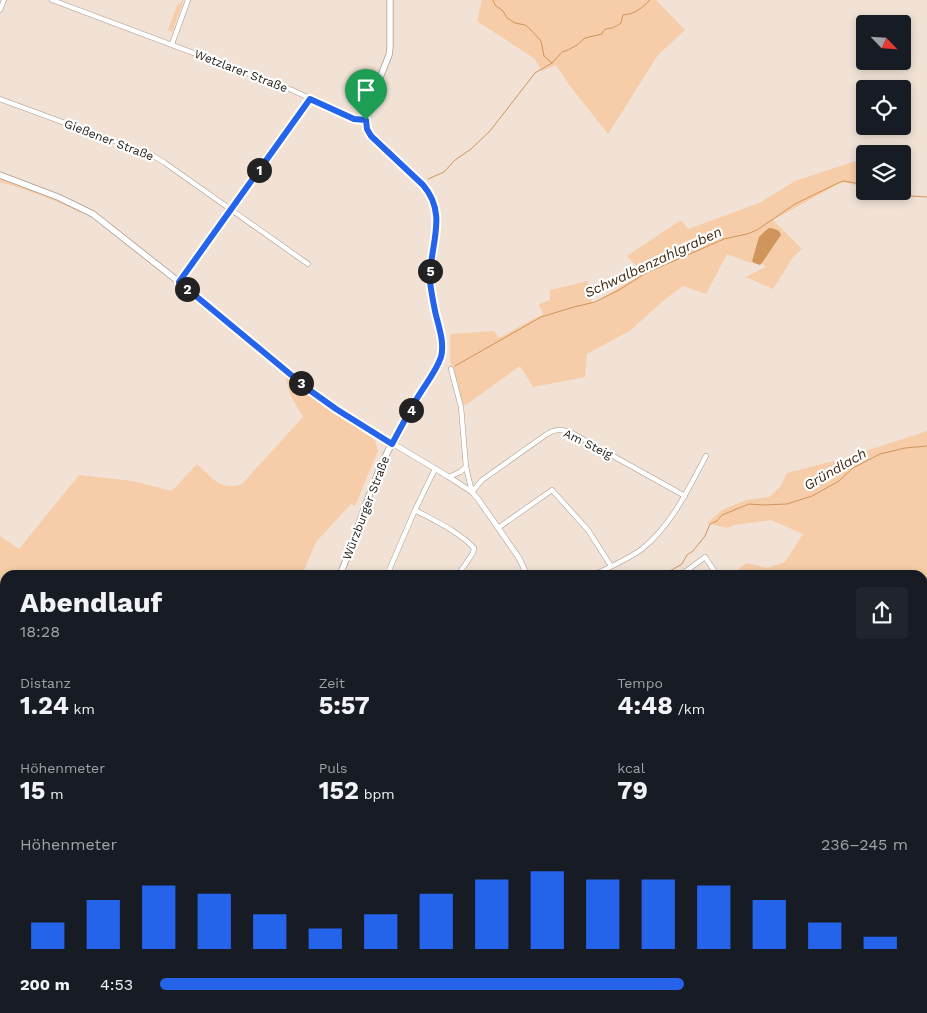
<!DOCTYPE html>
<html lang="de">
<meta charset="utf-8">
<style>
body{margin:0;font-family:"Work Sans",sans-serif;background:#20242c;color:#f1f3f6;height:100vh;display:flex;flex-direction:column;font-size:19px;white-space:nowrap}
*{box-sizing:border-box;margin:0}
p{font-size:16px;color:#9ea1a6}
.icon{flex:none;width:28px;height:28px;fill:none;stroke:currentColor;stroke-width:2;stroke-linecap:round;stroke-linejoin:round}
.map{position:relative;flex:1;overflow:hidden}
.details{position:absolute;left:0px;top:570px;width:928px;height:444px;display:flex;flex-direction:column;background:#171b24;border-radius:15px 15px 0 0;box-shadow:0 2px 8px #0003}
.details>*{flex:none}
.needle{width:32px;rotate:115deg}
.fabs{position:absolute;left:856px;top:15px;display:grid;gap:10px}
.fabs a{display:grid;place-items:center;width:55px;height:55px;border-radius:5px;background:#171b24;box-shadow:0 2px 8px #0003;font-size:25px}
.pin{position:absolute;display:grid;place-items:center;width:42px;height:42px;color:#fff;margin:-51px -21px;border-radius:50% 50% 50% 0;rotate:-45deg;box-shadow:0 0 5px #0007}
.pin .icon{rotate:45deg}
.km{position:absolute;width:25px;height:25px;margin:-12px;border-radius:50%;background:#222;color:#fff;font-size:14px;line-height:25px;text-align:center}
.round{display:grid;place-items:center;flex:none;width:52px;height:52px;border-radius:5px;background:#20242c}
.head{display:flex;align-items:center;justify-content:space-between;height:85px;padding:0 20px}
h1{font-size:28px;font-weight:700;line-height:38px}
.stats{display:grid;grid-template-columns:repeat(3,1fr);gap:8px;height:85px;padding:5px 20px}
.stats div{display:grid;align-content:center}
.stats b{font-size:25px;font-weight:700}
.stats small{font-size:14px;font-weight:400}
.stats p{font-size:14px}
.chart{height:140px;padding:10px 20px}
.chart p{display:flex;justify-content:space-between}
.chart svg{width:100%;height:90px;margin-top:5px;stroke:#2563eb;stroke-width:6}
ul{padding:0 20px;list-style:none;font-size:16px}
li{display:grid;grid-template-columns:80px 60px 1fr;align-items:center;height:38px}
li i{height:12px;border-radius:6px;background:#2563eb}
.map>svg:first-child{display:block}
</style>
<div class="map">
<svg width="927" height="1013" viewBox="0 0 927 1013">
<rect width="100%" height="100%" fill="#f1e2d5"/>
<!-- green -->
<g fill="#f6cda8">
<path d="M182,0H184L172,32L168,30L178,3L180,4Z"/>
<path d="M482,0H641L642,1L645,0H656L685,30L658,55L608,134L570,86L556,65L542,71L535,59L477,21Z"/>
<path d="M865,158L861,186L842,182L773,220L802,249L793,257L773,289L746,277L766,267L762,263C766,256 780,240 781,233L777,230L759,237L753,259L752,261L754,263H751L727,254L706,294L683,286L664,300L631,330L587,354L585,377L533,387L520,366L467,404L463,405L458,383L450,361V334L494,331L499,338L543,314L539,304L550,300V290L588,281L592,304L643,273L627,256L681,220L688,229L759,203L795,181Z"/>
<path d="M0,178L63,202L81,211V213C55,200 28,190 0,182Z"/>
<path d="M285,375L307,393L375,440L378,451L355,506L351,504L316,542L302,575H5V607H0V536L19,549L79,475L133,481L172,491L197,464C212,477 220,492 242,484L303,417L290,394Z"/>
<path d="M927,431V583L923,584L922,575H732L746,563L767,568L785,562L803,534L771,520L735,525L727,528L707,523L722,510L746,500L769,497L780,487L787,473L841,459Z"/>
<path d="M927,589V695L922,693V591Z"/>
<path d="M922,842L927,844V933L922,929Z"/>
<path d="M56,1009H203L194,1013H53Z"/>
<path d="M213,1009H277L263,1013H206Z"/>
</g>
<!-- water -->
<path fill="#d0955b" d="M769,228C774,228 780,230 781,235L762,263L760,265L754,263L752,261L759,237L764,232Z"/>
<g fill="none" stroke-linecap="round" stroke-linejoin="round">
<!-- stream -->
<g stroke="#d0955b" stroke-width="1">
<path d="M493,0L495,5L503,11L507,18L515,23L525,25L530,29L541,41L544,56L552,63"/>
<path d="M428,179L444,172L455,160L471,149L490,131L535,73L552,63L562,52L568,50L577,45L585,38L602,34C604,28 607,29 612,28C615,27 618,25 621,23L623,15C635,14 642,8 650,0"/>
<path d="M879,191L894,195L927,197"/>
<path d="M455,366L541,317L574,307L595,302L619,290L646,273L724,239L747,234L757,230L795,204L838,183L844,181L860,184"/>
<path d="M663,575L682,564L687,555L693,551L705,536L710,524L717,521L722,515L749,504L763,505L787,504L812,496L839,481L853,468L880,454L905,448L927,446"/>
<path d="M922,578L927,577"/>
<path d="M83,1013L85,1009"/>
<path d="M199,1013L207,1009"/>
</g>
<!-- minor casing -->
<g stroke="#a89a8d" stroke-width="5.5">
<g id="minor">
<path d="M52,0L292,90L354,119L365,120"/>
<path d="M0,10L4,0"/>
<path d="M172,44L188,0"/>
<path d="M0,99L152,155L165,163L308,264"/>
<path d="M179,282L310,99"/>
<path d="M451,369L461,407L466,467L472,492"/>
<path d="M449,477L460,472L466,467"/>
<path d="M472,492L482,480L547,434C555,429 561,429 570,432L685,496"/>
<path d="M415,510C435,521 458,531 474,548L473,553L458,575"/>
<path d="M498,528L552,490L588,530L611,566"/>
<path d="M387,575L415,510L435,469"/>
<path d="M594,575C608,568 630,558 642,549C672,525 688,489 706,456"/>
<path d="M681,575L705,557L717,575"/>
<path d="M922,1004L927,999"/>
<path d="M463,1009L468,1013"/>
<path d="M626,1009L627,1013"/>
<path d="M865,1009L868,1013"/>
<path d="M455,1013L459,1009"/>
<path d="M702,1013L704,1009"/>
<path d="M915,1013L919,1009"/>
</g>
</g>
<!-- tertiary casing -->
<g stroke="#a89a8d" stroke-width="6">
<g id="tertiary">
<path d="M392,443L449,477L472,492L478,499L499,529L519,558L527,575"/>
<path d="M922,759L927,750"/>
<path d="M922,940L927,942"/>
<path d="M775,1013L776,1009"/>
</g>
</g>
<!-- secondary casing -->
<g stroke="#a89a8d" stroke-width="7">
<g id="secondary">
<path d="M0,175L58,197L93,214L179,282L308,389L336,409L392,443"/>
<path d="M340,575C357,534 368,491 388,451C397,433 407,415 417,398C425,384 437,370 441,355C444,343 439,329 436,317C434,306 432,295 431,284C428,248 449,216 423,185L371,136L367,129L365,120L366,113L389,55L390,48V0"/>
<path d="M41,1013L44,1009"/>
</g>
</g>
<!-- minor -->
<use href="#minor" stroke="#fff" stroke-width="4.5"/>
<!-- tertiary -->
<use href="#tertiary" stroke="#fff" stroke-width="5"/>
<!-- secondary -->
<use href="#secondary" stroke="#fff" stroke-width="5.5"/>
</g>
<g fill="none" stroke-linecap="round" stroke-linejoin="round">
<!-- route casing -->
<g stroke="#fff" stroke-width="10">
<path id="route" d="M310,99L354,119L366,120L367,129L371,136L423,185C449,215 429,246 430,281C431,291 433,301 435,311C438,325 445,342 441,357C436,372 424,386 416,400C408,414 400,429 392,444L336,409L308,389L179,282Z"/>
</g>
<!-- route -->
<use href="#route" stroke="#2563eb" stroke-width="6"/>
</g>
<g text-anchor="middle" dominant-baseline="central" stroke-width="4.5" stroke-linejoin="round" paint-order="stroke">
<!-- street labels -->
<g font-size="12" fill="#211c17" stroke="#fff">
<text transform="translate(241 71) rotate(21)">Wetzlarer Straße</text>
<text transform="translate(109 140) rotate(21)">Gießener Straße</text>
<text transform="translate(588 444) rotate(26)">Am Steig</text>
<text transform="translate(366 508) rotate(-69)">Würzburger Straße</text>
</g>
<!-- water labels -->
<g font-size="14" font-style="italic" fill="#41280e" stroke="#fff">
<text transform="translate(653 262) rotate(-25)">Schwalbenzahlgraben</text>
<text transform="translate(835 469) rotate(-30)">Gründlach</text>
</g>
</g>
</svg>
<div class="fabs">
<a><svg class="needle" viewBox="-14 -14 28 28"><path d="M0-13l5 13h-10z" fill="#e53935"/><path d="M0 13l5-13h-10z" fill="#9ea1a6"/></svg></a>
<a><svg class="icon" aria-label="locate" viewBox="0 0 24 24"><circle cx="12" cy="12" r="6"/><path d="M12 2v4M12 18v4M2 12h4M18 12h4"/></svg></a>
<a><svg class="icon" aria-label="layers" viewBox="0 0 24 24"><path d="M12 4l9 5-9 5-9-5zM3 14l9 5 9-5"/></svg></a>
</div>
<div class="pin" style="left:366px;top:120px;background:#1e9e55"><svg class="icon" aria-label="arrive" viewBox="0 0 24 24"><path d="M6 21V4h12l-3 4 3 4H6"/></svg></div>
<b class="km" style="left:259px;top:170px">1</b>
<b class="km" style="left:187px;top:289px">2</b>
<b class="km" style="left:301px;top:383px">3</b>
<b class="km" style="left:411px;top:410px">4</b>
<b class="km" style="left:430px;top:271px">5</b>
<section class="details">
<div class="head"><div><h1>Abendlauf</h1><p>18:28</p></div><a class="round"><svg class="icon" aria-label="share" viewBox="0 0 24 24"><path d="M12 15V3M7 8l5-5 5 5M5 13v7h14v-7"/></svg></a></div>
<div class="stats">
<div><p>Distanz</p><b>1.24<small> km</small></b></div>
<div><p>Zeit</p><b>5:57</b></div>
<div><p>Tempo</p><b>4:48<small> /km</small></b></div>
</div>
<div class="stats">
<div><p>Höhenmeter</p><b>15<small> m</small></b></div>
<div><p>Puls</p><b>152<small> bpm</small></b></div>
<div><p>kcal</p><b>79</b></div>
</div>
<div class="chart"><p><span>Höhenmeter</span>236–245 m</p>
<svg viewBox="0 0 160 44" preserveAspectRatio="none"><path d="M5 44V31M15 44V20M25 44V13M35 44V17M45 44V27M55 44V34M65 44V27M75 44V17M85 44V10M95 44V6M105 44V10M115 44V10M125 44V13M135 44V20M145 44V31M155 44V38"/></svg>
</div>
<ul>
<li><b>200 m</b>4:53<i style="width:70%"></i></li>
</ul>
</section>
</div>
